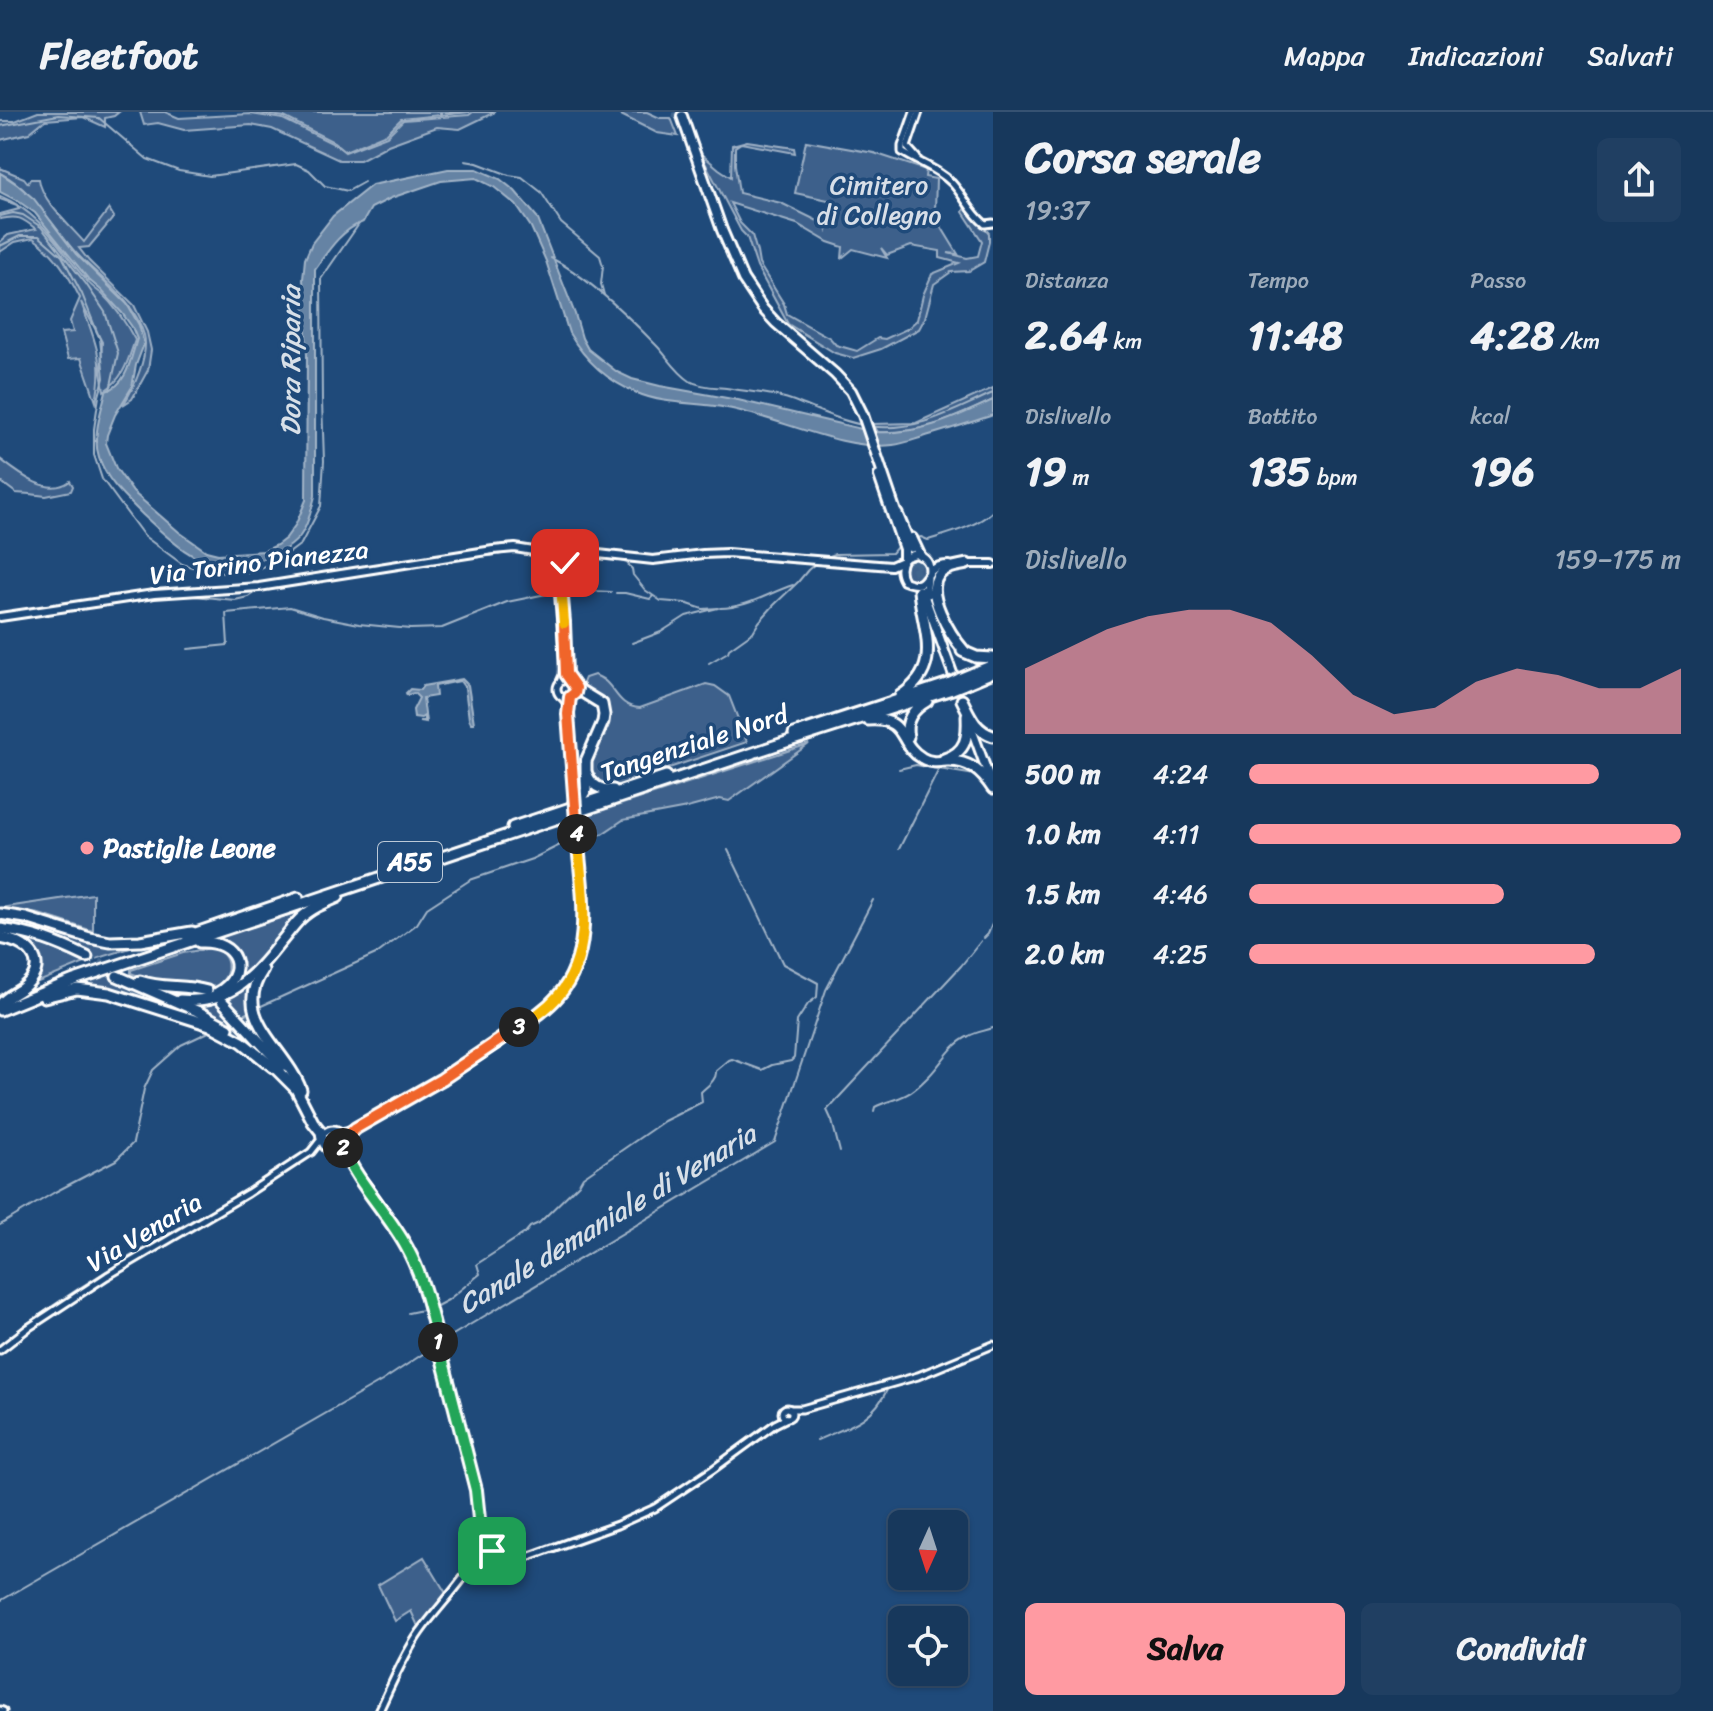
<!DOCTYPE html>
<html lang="it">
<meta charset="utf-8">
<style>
body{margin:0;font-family:Sriracha,sans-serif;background:#203f62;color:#f1f3f6;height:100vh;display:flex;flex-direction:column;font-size:30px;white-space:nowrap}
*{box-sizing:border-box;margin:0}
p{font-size:26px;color:#9eacbb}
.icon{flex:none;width:44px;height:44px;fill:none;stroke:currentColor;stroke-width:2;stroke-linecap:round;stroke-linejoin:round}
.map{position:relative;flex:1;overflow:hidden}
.side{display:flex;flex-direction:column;background:#17385c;width:720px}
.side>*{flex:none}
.needle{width:52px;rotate:183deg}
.buttons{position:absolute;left:888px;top:1398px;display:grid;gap:16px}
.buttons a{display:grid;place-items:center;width:80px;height:80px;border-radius:12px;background:#17385c;box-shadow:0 2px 6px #0004,0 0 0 2px #365272;font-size:40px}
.pin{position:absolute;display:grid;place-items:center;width:68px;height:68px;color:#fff;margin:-34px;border-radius:16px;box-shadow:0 4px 12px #0006}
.km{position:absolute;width:40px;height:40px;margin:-20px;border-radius:50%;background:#222;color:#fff;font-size:22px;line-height:40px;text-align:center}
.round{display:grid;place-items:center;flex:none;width:84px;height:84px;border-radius:12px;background:#203f62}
.headline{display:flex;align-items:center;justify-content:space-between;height:136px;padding:0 32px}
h1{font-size:44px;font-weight:700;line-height:60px}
.figures{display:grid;grid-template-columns:repeat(3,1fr);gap:12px;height:136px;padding:8px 32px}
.figures div{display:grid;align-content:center}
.figures b{font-size:40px;font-weight:700}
.figures small{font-size:22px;font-weight:400}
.figures p{font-size:22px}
.chart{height:224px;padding:16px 32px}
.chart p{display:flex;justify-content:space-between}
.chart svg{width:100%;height:144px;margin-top:8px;fill:#ff9aa2;opacity:.7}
.cta{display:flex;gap:16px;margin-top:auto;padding:16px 32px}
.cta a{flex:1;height:92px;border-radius:12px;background:#ff9aa2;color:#111;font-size:32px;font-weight:700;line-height:92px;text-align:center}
.cta a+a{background:#203f62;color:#f1f3f6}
ul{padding:0 32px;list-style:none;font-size:26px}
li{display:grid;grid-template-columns:128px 96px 1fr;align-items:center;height:60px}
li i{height:20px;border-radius:10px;background:#ff9aa2}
header{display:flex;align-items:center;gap:48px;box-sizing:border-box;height:112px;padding:0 40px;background:#17385c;border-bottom:2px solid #365272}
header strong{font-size:38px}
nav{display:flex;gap:44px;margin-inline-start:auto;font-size:28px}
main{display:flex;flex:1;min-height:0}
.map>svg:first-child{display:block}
</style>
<header>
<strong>Fleetfoot</strong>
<nav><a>Mappa</a><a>Indicazioni</a><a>Salvati</a></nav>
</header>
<main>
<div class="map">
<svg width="993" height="1599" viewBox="0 0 993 1599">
<rect width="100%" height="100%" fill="#1f4a7a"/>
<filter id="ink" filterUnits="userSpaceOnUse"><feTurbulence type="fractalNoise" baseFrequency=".0125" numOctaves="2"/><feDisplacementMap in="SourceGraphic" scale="16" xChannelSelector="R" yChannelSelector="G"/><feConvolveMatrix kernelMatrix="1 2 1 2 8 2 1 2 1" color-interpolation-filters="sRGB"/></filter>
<g filter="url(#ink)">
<!-- green -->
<g fill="#3c618b" stroke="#9eb0c5" stroke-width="2" fill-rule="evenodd">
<path d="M38,0H119L114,4L105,6V15L83,5L45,8L29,21L0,28V9H15Z"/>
<path d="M140,0H165L179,6L251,2L283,7L336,33L345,40L387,24L403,8L469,3L473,0H495L460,17L437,15L388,33L360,48H339L272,17L251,13L184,18L158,11L144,13Z"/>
<path d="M303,0H470L401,7L386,22L345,39L334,30L284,5L258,1Z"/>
<path d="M615,0H647L660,6H671L678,24L657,21Z"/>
<path d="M747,29L794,36L795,41L741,31L735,35V53L739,81L781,91L824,112L827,119L833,89L795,81L806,29L874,41L926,58L925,65L936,67L935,99L939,111L958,142L948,141L967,146L978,144L982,129L963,100L966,93L989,121V130L984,150L969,159L951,160L934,172L925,206L919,217L881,237L853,246L835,241L788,212L757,155L747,125L741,119L700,41L719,57L731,65L732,33ZM730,91L797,112L828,130L843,135L842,146L853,137L887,146L881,136L887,143L911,134L940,139V146L959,151L932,162L923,183L917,208L907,217L885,227L878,226L857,239L836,233L830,226L787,202L784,192L759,152L757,140L752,123L740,111Z"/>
<path d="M0,56L24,66L28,71L30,67H39C41,88 70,114 84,130L109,97L114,105L89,135L79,136L89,149L134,193L147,220L151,238L148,258L132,287L123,293C134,276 149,243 144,223C134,187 100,167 77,142C51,114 35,79 0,61Z"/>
<path d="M0,84C43,102 59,137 88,170C92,175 97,178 102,182C116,195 126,211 135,228C128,248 124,267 104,279L101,260L102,230L81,190C95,231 105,244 96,290L81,246L68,247L61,221L73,220L70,209L80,186C68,162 55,141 33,126L15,130L0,140V130L8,123L36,117C22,106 18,103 0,107V102L19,97L17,93L0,87Z"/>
<path d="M993,276V288C956,306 919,323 878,320L873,312L916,311Z"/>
<path d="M0,347C18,361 48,386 70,369L73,374L71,379L46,384L30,382L16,381L0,369Z"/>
<circle cx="915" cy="457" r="12"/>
<path d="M594,563C616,569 614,595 640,596L706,572L715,574L729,584L747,630L612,675L599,674L590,662V648L603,589L594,581L586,578L583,571L585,566Z"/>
<path d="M809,632L729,689L720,687L687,696L623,708L602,722L591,725L586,737L585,704Z"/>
<path d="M93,782V819L39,802L0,796Z"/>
<path d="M315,792L249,863L220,882L237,849L209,827Z"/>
<path d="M0,805L140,833L96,847L60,830L0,815Z"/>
<path d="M0,823L38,830L85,851L31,873L36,845Z"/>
<path d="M211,836C230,839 234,863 217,873C211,877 205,873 199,872C182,869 165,871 149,867C142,866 137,863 131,861V858L183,841Z"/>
<path d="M259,860L250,886L289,956L223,888Z"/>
<path d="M108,862L220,913L109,879L63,877Z"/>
<path d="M218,888L228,897L286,960L294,972L242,924L227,913L186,892Z"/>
<circle cx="333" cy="1028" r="9"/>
<path d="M424,1445L447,1483L421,1514L417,1512L411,1499L395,1509L378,1473Z"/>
</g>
<!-- water -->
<g fill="#6583a4" stroke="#a3b5c8" stroke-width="2">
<path d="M448,57H477L500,67L515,79L537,105L575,202L582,226L588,237L617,260L632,267L660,274L738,288L874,320C919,323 952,307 993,288V303C970,311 946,318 923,325C913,328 903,332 893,333C844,339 777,305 727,296C697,290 665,293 637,281C607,269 585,248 569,221L546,149L531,115L516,93L494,75L476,66L441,69L391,86L371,96L363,110C341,118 328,139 315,157V384C306,419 302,433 266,446C252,451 239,456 224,455C192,451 165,423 143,403C125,385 107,370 99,345C92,324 101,300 106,279C127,274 131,245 137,227L132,215L122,201L102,179L89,168L35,101L18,89L0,80V61L18,73L34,87L76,142L127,192L139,213L144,232L136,253L132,275L115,303L107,323L106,331L116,356L133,380L179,420L206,439L218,442L264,439L277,433L286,426L296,412L306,388L307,243L303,167L305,147L312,131L333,104L372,73Z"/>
<path d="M462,567L468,573L474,611H471L469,607L465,576L460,569L435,574L436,584L423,586L426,610L419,609H424V604L421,606L414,605L413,598L419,586L414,581L407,583L406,581L410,577L420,578L423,574Z"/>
</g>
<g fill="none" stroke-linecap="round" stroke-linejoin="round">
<!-- stream -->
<g stroke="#a3b5c8" stroke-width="2">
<path d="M0,14L58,3L99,6L147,47L179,59L210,64L296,52L309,58L325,74L348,79L364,70"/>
<path d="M465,49L477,51L509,63L522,65L541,80L561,111L600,144L603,154L601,172L604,183"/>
<path d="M0,104L13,101L23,103L41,115L86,172L105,200L118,241L110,278"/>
<path d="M0,134L20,124H39L62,144L82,182L100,227L104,266L99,284L94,317V343L102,367L144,424L182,452L212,461L251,460L281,447L301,432L321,394L324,349L322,289L321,167L359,112"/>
<path d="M551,146C587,164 628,204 656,233C667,244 676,260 690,269C700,275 715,275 726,276C750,280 776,281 799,291C820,299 840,309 863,313"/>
<path d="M869,314C916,321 952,299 993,281"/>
<path d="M918,426L921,425L928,428C950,421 976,415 993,399"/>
<path d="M465,445L491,444L513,440L527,441"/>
<path d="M585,445L593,444"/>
<path d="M827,445L835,442L892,441L898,434"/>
<path d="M615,447L627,451L632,457L633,463L645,478L661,489L685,491L703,497L718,496L686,504L661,520L632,531"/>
<path d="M301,471L382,460L417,453"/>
<path d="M565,480L573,478L611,480"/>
<path d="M616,481H625L650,487L653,484"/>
<path d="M183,483L235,488L248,485L257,479L279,475"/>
<path d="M720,496C747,496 768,481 793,473"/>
<path d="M188,537L228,533L226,501L290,495L323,505L359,512L410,517L442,516L507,490L556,480"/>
<path d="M709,551L728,540L729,537L753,520L759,510L774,493L798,470L808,458L816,451"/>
<path d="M899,657L916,653L938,657"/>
<path d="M899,737L939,657L975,663L978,662"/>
<path d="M984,826L988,822L993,810"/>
<path d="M259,895L378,841L417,812L427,796L470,768L532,747L572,727"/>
<path d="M239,905L249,900"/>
<path d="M874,999L875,995C888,988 904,987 915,977C920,973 925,968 929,964C943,950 950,933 969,924C976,920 985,919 993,916"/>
<path d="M840,1040L832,1009L827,998L961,854L981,829"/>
<path d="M255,1071L293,1048"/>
<path d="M0,1113L55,1080L116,1048L133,1031L144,977L153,958L181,933L213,918"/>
<path d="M433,1196L448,1188L480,1162L477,1152L525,1121L530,1115L539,1111L579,1072L583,1065L664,1009L702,990L701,980C707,974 717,968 716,959L729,948L732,947L762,958L772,953L791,949L794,946L797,909L808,892L817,885L818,871L783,852L728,738"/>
<path d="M408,1201L427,1197"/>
<path d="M441,1230L775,1030L826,878L873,788"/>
<path d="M0,1232C69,1179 144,1135 220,1093"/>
<path d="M817,1328C849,1314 872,1310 888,1276"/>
<path d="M0,1489L382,1269L435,1234"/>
</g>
<!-- primary-tunnel -->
<path stroke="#41658e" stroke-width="7" stroke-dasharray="7 3.5" stroke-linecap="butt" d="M907,436L922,478"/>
<!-- trunk-tunnel -->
<path stroke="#41658e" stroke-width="8" stroke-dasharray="8 4" stroke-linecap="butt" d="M676,0L677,5"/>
<!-- motorway-tunnel -->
<g stroke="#41658e" stroke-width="9" stroke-dasharray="9 4.5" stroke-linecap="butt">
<path d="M911,435L928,472"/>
<path d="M87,845L112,857"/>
</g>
<!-- tertiary casing -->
<g stroke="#fff" stroke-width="11">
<g id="tertiary">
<path d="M914,0L902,34V40C919,51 937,56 952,71C964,84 971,101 985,112L993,111"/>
<path d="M917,46L907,35L919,0"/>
<path d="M552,452L557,462L564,551L563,563L560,570"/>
<path d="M560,464L563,452"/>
<circle cx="566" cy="577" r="9"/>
<path d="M562,585L566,590L568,602L574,682"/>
<circle cx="333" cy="1028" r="11"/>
<path d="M341,1020C363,1016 382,1001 401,991C451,962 502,933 546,896C557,887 566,875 572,863C591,824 582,776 578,735"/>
<path d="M334,1040C356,1050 395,1113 407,1135C414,1149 419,1163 424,1177L476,1378L480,1417L486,1434"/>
<path d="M0,1238L28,1216L107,1164L248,1081L311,1040L322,1026"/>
<circle cx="787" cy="1301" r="5"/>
<path d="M789,1297H802L918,1264L993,1233"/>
<path d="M501,1447L486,1434L478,1435L473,1443L476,1450L484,1453L492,1448L527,1445L617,1413L655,1396L712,1358L775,1312L787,1306"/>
<path d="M0,1598L3,1599"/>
<path d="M379,1599C392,1572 403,1544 420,1520C438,1495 459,1475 475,1449"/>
</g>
</g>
<!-- secondary casing -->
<g stroke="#fff" stroke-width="12">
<g id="secondary">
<circle cx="558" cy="447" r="8"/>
<path d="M562,441L580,440L653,448L703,442L727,441L891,454L902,449"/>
<path d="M965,452H993"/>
<path d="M929,462C931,451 926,445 916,442L904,446C899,454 899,461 904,469C926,478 921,465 935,456C939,453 944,453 949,453"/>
<path d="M0,505L154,482L259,475L493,438L515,436L552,442"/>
</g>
</g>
<!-- primary casing -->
<g stroke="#fff" stroke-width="13">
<g id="primary">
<path d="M927,466L926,476L928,482"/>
<path d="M922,478L954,565"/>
<path d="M969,610L991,670"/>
</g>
</g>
<!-- trunk casing -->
<g stroke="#fff" stroke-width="14">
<g id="trunk">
<path d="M682,4L722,118L743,167L763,197L776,211L835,262L851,279L863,303L898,406"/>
<path d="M879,364L904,437V446"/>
<path d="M912,426L920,443"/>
</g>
</g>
<!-- motorway casing -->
<g stroke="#fff" stroke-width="15">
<g id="motorway">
<path d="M897,402L911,435"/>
<path d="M962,539L976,545L993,546"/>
<path d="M965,540C952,525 920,477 942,460C949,454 959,454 967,452"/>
<path d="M959,567L993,553"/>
<path d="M962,573L993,560"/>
<path d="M900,584C944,556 923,520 919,479"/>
<path d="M962,588C970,604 975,618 993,624"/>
<path d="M868,608C909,605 897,632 922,646C930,651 938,650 947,649C969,648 982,660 993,677"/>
<path d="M794,622L950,571"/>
<path d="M908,625C904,609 913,597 927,589"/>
<path d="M944,647C967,640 968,624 967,603"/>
<path d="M587,662C591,673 601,679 613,678"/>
<path d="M574,691L580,688L586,678V649L603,610L604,603L602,592L576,576"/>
<path d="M513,715L666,664"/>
<path d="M0,802L26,806L90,826L110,830L140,829L192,820"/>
<path d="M0,817C35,822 56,830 87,845"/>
<path d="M187,824L298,786"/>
<path d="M0,826C25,829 51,849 26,873C18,881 7,883 0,893"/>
<path d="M199,830C238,828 250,862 217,881"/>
<path d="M263,858C230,905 286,936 301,978"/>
<path d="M117,864L197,899L228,916"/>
<path d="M140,869C162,877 185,872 207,879"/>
<path d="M44,885L77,877L109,881L210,913L242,930L273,955"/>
<path d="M180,888C228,892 252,867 279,832C286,824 292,815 300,807C310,797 324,791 338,785"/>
<path d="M222,889L282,954"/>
<path d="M0,898L74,868L774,634L952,577"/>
<path d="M270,951L296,977L313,1010L321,1020L322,1026"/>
</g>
</g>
<!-- tertiary -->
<use href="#tertiary" stroke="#1f4a7a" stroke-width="5"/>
<!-- secondary -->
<use href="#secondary" stroke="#1f4a7a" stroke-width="6"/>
<!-- primary -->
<use href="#primary" stroke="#1f4a7a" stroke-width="7"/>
<!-- trunk -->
<use href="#trunk" stroke="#1f4a7a" stroke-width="8"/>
<!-- motorway -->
<use href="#motorway" stroke="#1f4a7a" stroke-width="9"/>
<!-- tertiary-bridge casing -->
<g stroke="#fff" stroke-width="11" stroke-linecap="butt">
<path id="tertiary-bridge" d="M574,682L578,735"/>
</g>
<!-- motorway-bridge casing -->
<g stroke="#fff" stroke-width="15" stroke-linecap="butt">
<g id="motorway-bridge">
<path d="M950,571L959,567"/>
<path d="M952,577L962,573"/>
</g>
</g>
<!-- tertiary-bridge -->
<use href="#tertiary-bridge" stroke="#1f4a7a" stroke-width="5"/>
<!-- motorway-bridge -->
<use href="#motorway-bridge" stroke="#1f4a7a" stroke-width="9"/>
</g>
</g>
<g fill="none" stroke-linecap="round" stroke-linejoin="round" filter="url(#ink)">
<!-- split-1 casing -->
<g stroke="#fff" stroke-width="16">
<path id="split-1" d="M438,1230L476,1378L480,1417L486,1434L492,1439"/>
</g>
<!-- split-2 casing -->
<g stroke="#fff" stroke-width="16">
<path id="split-2" d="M343,1036C357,1071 389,1102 407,1136C423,1165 430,1198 438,1230"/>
</g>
<!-- split-3 casing -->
<g stroke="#fff" stroke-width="16">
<path id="split-3" d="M343,1036L344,1027L356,1016L442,967L519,915"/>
</g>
<!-- split-4 casing -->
<g stroke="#fff" stroke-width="16">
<path id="split-4" d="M519,915C533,906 547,897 558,884C596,841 581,775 577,722"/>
</g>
<!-- split-5 casing -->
<g stroke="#fff" stroke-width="16">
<path id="split-5" d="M564,511L566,562L576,576L575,581L570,585L568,602L577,722"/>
</g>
<!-- split-6 casing -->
<g stroke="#fff" stroke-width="16">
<path id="split-6" d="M564,511L560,461L565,451"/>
</g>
<!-- split-1 -->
<use href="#split-1" stroke="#22a559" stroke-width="10"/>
<!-- split-2 -->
<use href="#split-2" stroke="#22a559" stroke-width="10"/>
<!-- split-3 -->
<use href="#split-3" stroke="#f0652b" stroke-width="10"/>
<!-- split-4 -->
<use href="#split-4" stroke="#f5b400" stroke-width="10"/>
<!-- split-5 -->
<use href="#split-5" stroke="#f0652b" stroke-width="10"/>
<!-- split-6 -->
<use href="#split-6" stroke="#f5b400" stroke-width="10"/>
</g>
<!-- markers -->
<circle fill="#ff9aa2" stroke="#1f4a7a" stroke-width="3" cx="87" cy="736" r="8"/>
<g text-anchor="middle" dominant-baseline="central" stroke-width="7" stroke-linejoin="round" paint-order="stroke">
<!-- shield labels -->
<rect fill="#1f4a7a" stroke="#bcc9d7" stroke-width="2" x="378" y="730" width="64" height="40" rx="6"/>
<g font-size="24" font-weight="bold" fill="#fff">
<text x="410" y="750">A55</text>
</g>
<!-- park labels -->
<g font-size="26" fill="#d8dfe8" stroke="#1f4a7a">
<text x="879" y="73">Cimitero<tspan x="879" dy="30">di Collegno</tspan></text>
</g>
<!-- street labels -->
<g font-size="26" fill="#fff" stroke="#1f4a7a">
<text transform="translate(259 450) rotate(-7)">Via Torino Pianezza</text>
<text transform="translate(694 631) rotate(-18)">Tangenziale Nord</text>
<text transform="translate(144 1120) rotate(-31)">Via Venaria</text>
</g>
<!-- poi labels -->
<g font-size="26" font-weight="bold" fill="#fff" stroke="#1f4a7a" text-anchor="start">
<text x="103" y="736">Pastiglie Leone</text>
</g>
<!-- water labels -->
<g font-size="28" font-style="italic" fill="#d8e0e8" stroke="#1f4a7a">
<text transform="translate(290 249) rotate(-90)">Dora Riparia</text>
<text transform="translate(607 1107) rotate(-31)">Canale demaniale di Venaria</text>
</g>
</g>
</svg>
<div class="buttons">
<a><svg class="needle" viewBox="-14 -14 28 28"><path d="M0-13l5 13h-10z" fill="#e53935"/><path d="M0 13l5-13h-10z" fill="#9eacbb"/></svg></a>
<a><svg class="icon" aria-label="locate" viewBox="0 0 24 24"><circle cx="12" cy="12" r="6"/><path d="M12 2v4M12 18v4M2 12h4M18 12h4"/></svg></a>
</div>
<div class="pin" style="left:492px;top:1439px;background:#1e9e55"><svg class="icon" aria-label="arrive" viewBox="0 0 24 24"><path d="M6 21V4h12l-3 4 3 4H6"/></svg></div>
<div class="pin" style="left:565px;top:451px;background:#d93025"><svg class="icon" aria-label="check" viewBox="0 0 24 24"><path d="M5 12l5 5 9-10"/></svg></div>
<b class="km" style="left:438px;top:1230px">1</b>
<b class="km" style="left:343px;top:1036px">2</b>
<b class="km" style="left:519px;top:915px">3</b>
<b class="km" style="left:577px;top:722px">4</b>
</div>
<section class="side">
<div class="headline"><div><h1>Corsa serale</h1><p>19:37</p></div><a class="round"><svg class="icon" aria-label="share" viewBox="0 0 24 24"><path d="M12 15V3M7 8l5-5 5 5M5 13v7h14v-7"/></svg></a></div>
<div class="figures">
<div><p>Distanza</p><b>2.64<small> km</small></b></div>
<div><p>Tempo</p><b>11:48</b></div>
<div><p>Passo</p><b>4:28<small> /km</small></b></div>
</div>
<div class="figures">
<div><p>Dislivello</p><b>19<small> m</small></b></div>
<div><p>Battito</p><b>135<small> bpm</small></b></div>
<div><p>kcal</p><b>196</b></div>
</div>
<div class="chart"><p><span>Dislivello</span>159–175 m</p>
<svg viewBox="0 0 160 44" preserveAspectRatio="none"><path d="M0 44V24L10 18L20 12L30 8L40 6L50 6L60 10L70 20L80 32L90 38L100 36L110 28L120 24L130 26L140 30L150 30L160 24V44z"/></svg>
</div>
<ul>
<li><b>500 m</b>4:24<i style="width:81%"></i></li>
<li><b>1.0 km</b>4:11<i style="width:100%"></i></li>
<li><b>1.5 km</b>4:46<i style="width:59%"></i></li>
<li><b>2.0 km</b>4:25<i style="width:80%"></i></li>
</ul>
<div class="cta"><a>Salva</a><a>Condividi</a></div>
</section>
</main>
